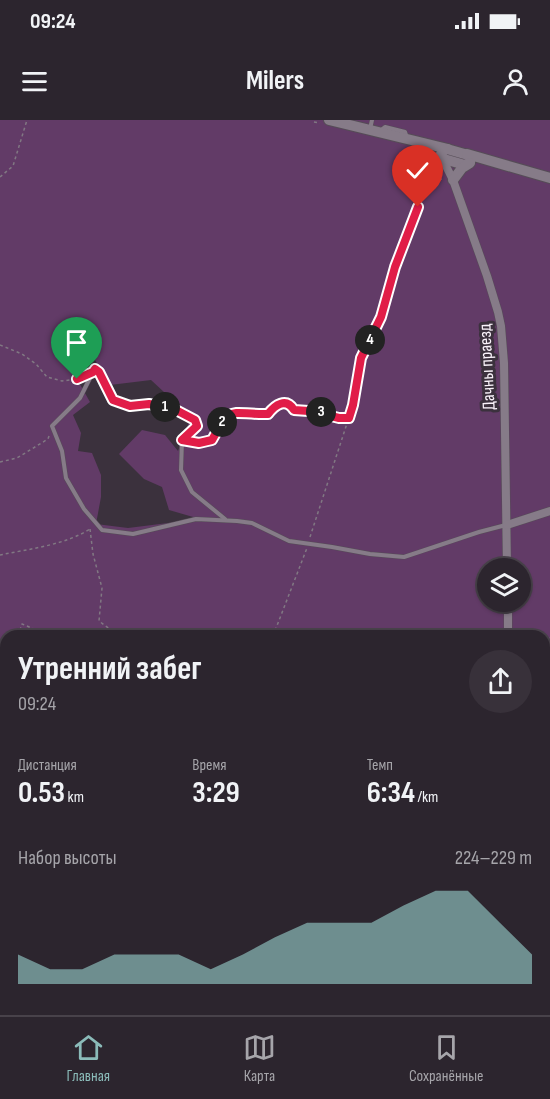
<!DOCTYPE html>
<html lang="ru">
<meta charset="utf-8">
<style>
body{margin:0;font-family:"Sofia Sans Condensed",sans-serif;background:#38313a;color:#f1f3f6;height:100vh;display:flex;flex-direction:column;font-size:22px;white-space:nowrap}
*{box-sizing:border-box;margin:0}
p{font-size:20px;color:#a6a5aa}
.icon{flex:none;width:33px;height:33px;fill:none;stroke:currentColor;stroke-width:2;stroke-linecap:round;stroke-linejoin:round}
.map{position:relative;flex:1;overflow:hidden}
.side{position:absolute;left:0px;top:510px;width:550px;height:386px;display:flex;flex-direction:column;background:#2c252e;border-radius:18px 18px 0 0;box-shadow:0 2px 4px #0004,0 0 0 2px #48424a}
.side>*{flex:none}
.controls{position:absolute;left:477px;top:438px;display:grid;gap:12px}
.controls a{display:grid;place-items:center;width:54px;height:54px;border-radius:50%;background:#2c252e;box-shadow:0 2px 4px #0004,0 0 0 2px #48424a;font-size:30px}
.pin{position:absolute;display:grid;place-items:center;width:51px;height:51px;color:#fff;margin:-62px -26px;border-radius:50% 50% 50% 0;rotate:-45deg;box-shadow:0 0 6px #0007}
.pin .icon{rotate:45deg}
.km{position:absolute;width:30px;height:30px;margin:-15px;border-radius:50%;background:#222;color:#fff;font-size:16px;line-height:30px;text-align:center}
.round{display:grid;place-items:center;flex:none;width:63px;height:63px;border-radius:32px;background:#38313a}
.overview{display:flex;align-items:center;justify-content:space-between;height:102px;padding:0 18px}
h1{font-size:33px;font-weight:700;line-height:45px}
.metrics{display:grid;grid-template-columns:repeat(3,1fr);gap:9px;height:102px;padding:6px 18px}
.metrics div{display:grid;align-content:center}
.metrics b{font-size:30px;font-weight:700}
.metrics small{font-size:16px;font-weight:400}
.metrics p{font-size:16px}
.chart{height:168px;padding:12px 18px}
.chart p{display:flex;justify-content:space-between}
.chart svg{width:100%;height:108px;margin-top:6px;fill:#8bbbb9;opacity:.7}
.status{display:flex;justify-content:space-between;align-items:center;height:42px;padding:0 30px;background:#2c252e;direction:ltr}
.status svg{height:16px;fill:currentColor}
header{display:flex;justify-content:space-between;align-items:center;height:78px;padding:0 18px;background:#2c252e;font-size:27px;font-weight:700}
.tab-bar{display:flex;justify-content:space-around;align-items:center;height:84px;border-top:2px solid #48424a;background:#2c252e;font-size:16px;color:#a6a5aa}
.tab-bar a{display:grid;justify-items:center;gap:3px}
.tab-bar .selected{color:#8bbbb9}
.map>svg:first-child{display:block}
</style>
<div class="status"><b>09:24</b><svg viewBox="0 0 49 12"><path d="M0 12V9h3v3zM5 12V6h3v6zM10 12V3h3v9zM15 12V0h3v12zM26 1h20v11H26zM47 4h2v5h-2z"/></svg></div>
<header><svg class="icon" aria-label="menu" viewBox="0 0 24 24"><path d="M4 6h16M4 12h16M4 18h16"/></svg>Milers<svg class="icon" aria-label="person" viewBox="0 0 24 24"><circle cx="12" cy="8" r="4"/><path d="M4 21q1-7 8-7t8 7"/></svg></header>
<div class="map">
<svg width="550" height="895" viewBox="0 0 550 895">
<rect width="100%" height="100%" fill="#3b313d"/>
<!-- built -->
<g fill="#483a4a">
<path d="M3,733H6V890H61L57,891L58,895H0V734Z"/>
<path d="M68,890H133L131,895H69Z"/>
</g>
<!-- green -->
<g fill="#623b67" fill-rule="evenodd">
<path d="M0,0H550V794L547,795V801H544V516H60L20,508L16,516H6V539L0,553ZM92,235L110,265L151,260L191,297L178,331L165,315L142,310L119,334L144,359L162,367L169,390L200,399L128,408L96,404L101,377V355L92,333L78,331L81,313L73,295L90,282L77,259ZM488,448H520V482H488Z"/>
<path d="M166,890H534L533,895H164Z"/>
</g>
<!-- building -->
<g fill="#ecaef3">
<path d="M6,566V596L0,594V573L2,574Z"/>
<path d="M0,650L6,652V694L0,692Z"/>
<path d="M6,746V755L0,757V748Z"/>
<path d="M550,814V835H545V825Z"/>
<path d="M6,817V889L8,895H3L2,891L0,892V819Z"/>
<path d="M544,868L550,869V883L544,882Z"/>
<path d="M8,890H53L54,891H57L58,895H10Z"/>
</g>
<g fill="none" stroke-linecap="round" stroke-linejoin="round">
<!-- lane casing -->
<g stroke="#564d57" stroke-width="5">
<g id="lane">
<path d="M370,9L372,0"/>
<path d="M380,11L385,7L405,12L407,18"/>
<path d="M93,252L80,278L52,306L62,331L66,358L84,389L102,410L133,414L196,399L237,401L252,403L289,421L332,427L370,434L404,437L479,412L506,405"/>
<path d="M197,306L182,320L181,350L192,372L225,399"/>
<path d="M0,604L6,607"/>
<path d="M0,740L6,741"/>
<path d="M0,797L6,795"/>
<path d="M546,841H550"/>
<path d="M62,890L64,895"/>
<path d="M105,890V891L109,890"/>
</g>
</g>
<!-- street casing -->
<g stroke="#564d57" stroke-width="9">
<g id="street">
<path d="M442,38L453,60L487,156L498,192L501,206L504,243L507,448"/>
<path d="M507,405L550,391"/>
<path d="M508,482V516"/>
<path d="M0,714L6,715"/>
<path d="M151,895L153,890"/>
<path d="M446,895L448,890"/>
</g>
</g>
<!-- secondary casing -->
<g stroke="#564d57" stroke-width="12">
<g id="secondary">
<path d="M329,0L448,29"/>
<path d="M447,29L468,35L471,38L470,42L465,45L444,39L441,34L444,30Z"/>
<path d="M467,34L550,58"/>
<path d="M453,60L462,48L470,43"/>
</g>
</g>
<!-- path -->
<g stroke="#817883" stroke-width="1.5" stroke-dasharray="3 3" stroke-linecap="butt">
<path d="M314,2L320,3"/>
<path d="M0,57L13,46L27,0"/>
<path d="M0,225L22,234L36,244L47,257L62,261L77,259L83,256"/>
<path d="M98,251L99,252L113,280L130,286L149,284L174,289L196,301"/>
<path d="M188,321L199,323L212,320C232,282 230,295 268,294C275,285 286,277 294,290L323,292L327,295L339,298H348"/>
<path d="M0,342L17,338L48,319L49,316"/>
<path d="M90,409L93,434L102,468L99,501L111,510L123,513"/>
<path d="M310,417L353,285L361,238L381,197L395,147L418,87L431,64L436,60L442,59"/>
<path d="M0,435C29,429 65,425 90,409"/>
<path d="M18,516L22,504L51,516"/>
<path d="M273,516L307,428"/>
<path d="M544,520L550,518"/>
<path d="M0,556L6,544"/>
<path d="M1,556L2,574"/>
<path d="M544,711L550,704"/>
<path d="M0,818L6,816"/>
<path d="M140,895L142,890"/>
<path d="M341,895L346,890"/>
</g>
<!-- lane -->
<use href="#lane" stroke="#867b88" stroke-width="4"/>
<!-- street -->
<use href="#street" stroke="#867b88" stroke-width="8"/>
<!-- secondary -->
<use href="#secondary" stroke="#867b88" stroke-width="10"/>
</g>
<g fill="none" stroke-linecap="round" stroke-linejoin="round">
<!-- route casing -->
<g stroke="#fff" stroke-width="12">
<path id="route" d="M77,259L93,252L95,249L99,252L113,280L130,286L149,284L174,289L195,300L197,306L182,320L199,323L212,320C232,283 230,295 268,294C275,285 286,277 294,290L323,292L327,295L339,298H349L353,285L361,238L381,197L395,147L418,87"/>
</g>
<!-- route -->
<use href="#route" stroke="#e11d48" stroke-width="8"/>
</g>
<g text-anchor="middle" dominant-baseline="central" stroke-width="6" stroke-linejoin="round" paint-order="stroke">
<!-- street labels -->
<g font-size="18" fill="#f9f2fa" stroke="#3b313d">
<text transform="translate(487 247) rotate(-93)">Дачны праезд</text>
</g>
</g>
</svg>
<div class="controls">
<a><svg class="icon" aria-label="layers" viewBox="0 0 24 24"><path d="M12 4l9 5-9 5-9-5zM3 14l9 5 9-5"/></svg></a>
</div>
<div class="pin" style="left:77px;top:259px;background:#1e9e55"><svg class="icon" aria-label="arrive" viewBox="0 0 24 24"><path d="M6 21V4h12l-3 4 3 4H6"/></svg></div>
<div class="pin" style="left:418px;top:87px;background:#d93025"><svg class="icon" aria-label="check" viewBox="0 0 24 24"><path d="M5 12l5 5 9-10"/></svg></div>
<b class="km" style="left:165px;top:287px">1</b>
<b class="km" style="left:222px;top:302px">2</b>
<b class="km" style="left:321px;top:292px">3</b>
<b class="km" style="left:370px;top:220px">4</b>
<section class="side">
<div class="overview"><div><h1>Утренний забег</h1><p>09:24</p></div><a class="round"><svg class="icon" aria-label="share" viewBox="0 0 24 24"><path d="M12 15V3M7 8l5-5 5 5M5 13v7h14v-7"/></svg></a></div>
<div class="metrics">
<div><p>Дистанция</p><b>0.53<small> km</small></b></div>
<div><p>Время</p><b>3:29</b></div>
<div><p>Темп</p><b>6:34<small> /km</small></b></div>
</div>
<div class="chart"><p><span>Набор высоты</span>224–229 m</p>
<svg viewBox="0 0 160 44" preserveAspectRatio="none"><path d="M0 44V32L10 38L20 38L30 32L40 32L50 32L60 38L70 32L80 25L90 19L100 19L110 19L120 12L130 6L140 6L150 19L160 32V44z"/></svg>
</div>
</section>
</div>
<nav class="tab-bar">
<a class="selected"><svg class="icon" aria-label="home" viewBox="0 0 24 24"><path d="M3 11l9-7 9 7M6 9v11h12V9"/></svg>Главная</a>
<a><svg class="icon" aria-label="map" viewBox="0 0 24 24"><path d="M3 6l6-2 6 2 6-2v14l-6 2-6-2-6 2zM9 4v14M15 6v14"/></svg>Карта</a>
<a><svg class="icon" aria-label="saved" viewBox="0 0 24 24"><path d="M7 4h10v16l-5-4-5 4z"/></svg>Сохранённые</a>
</nav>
